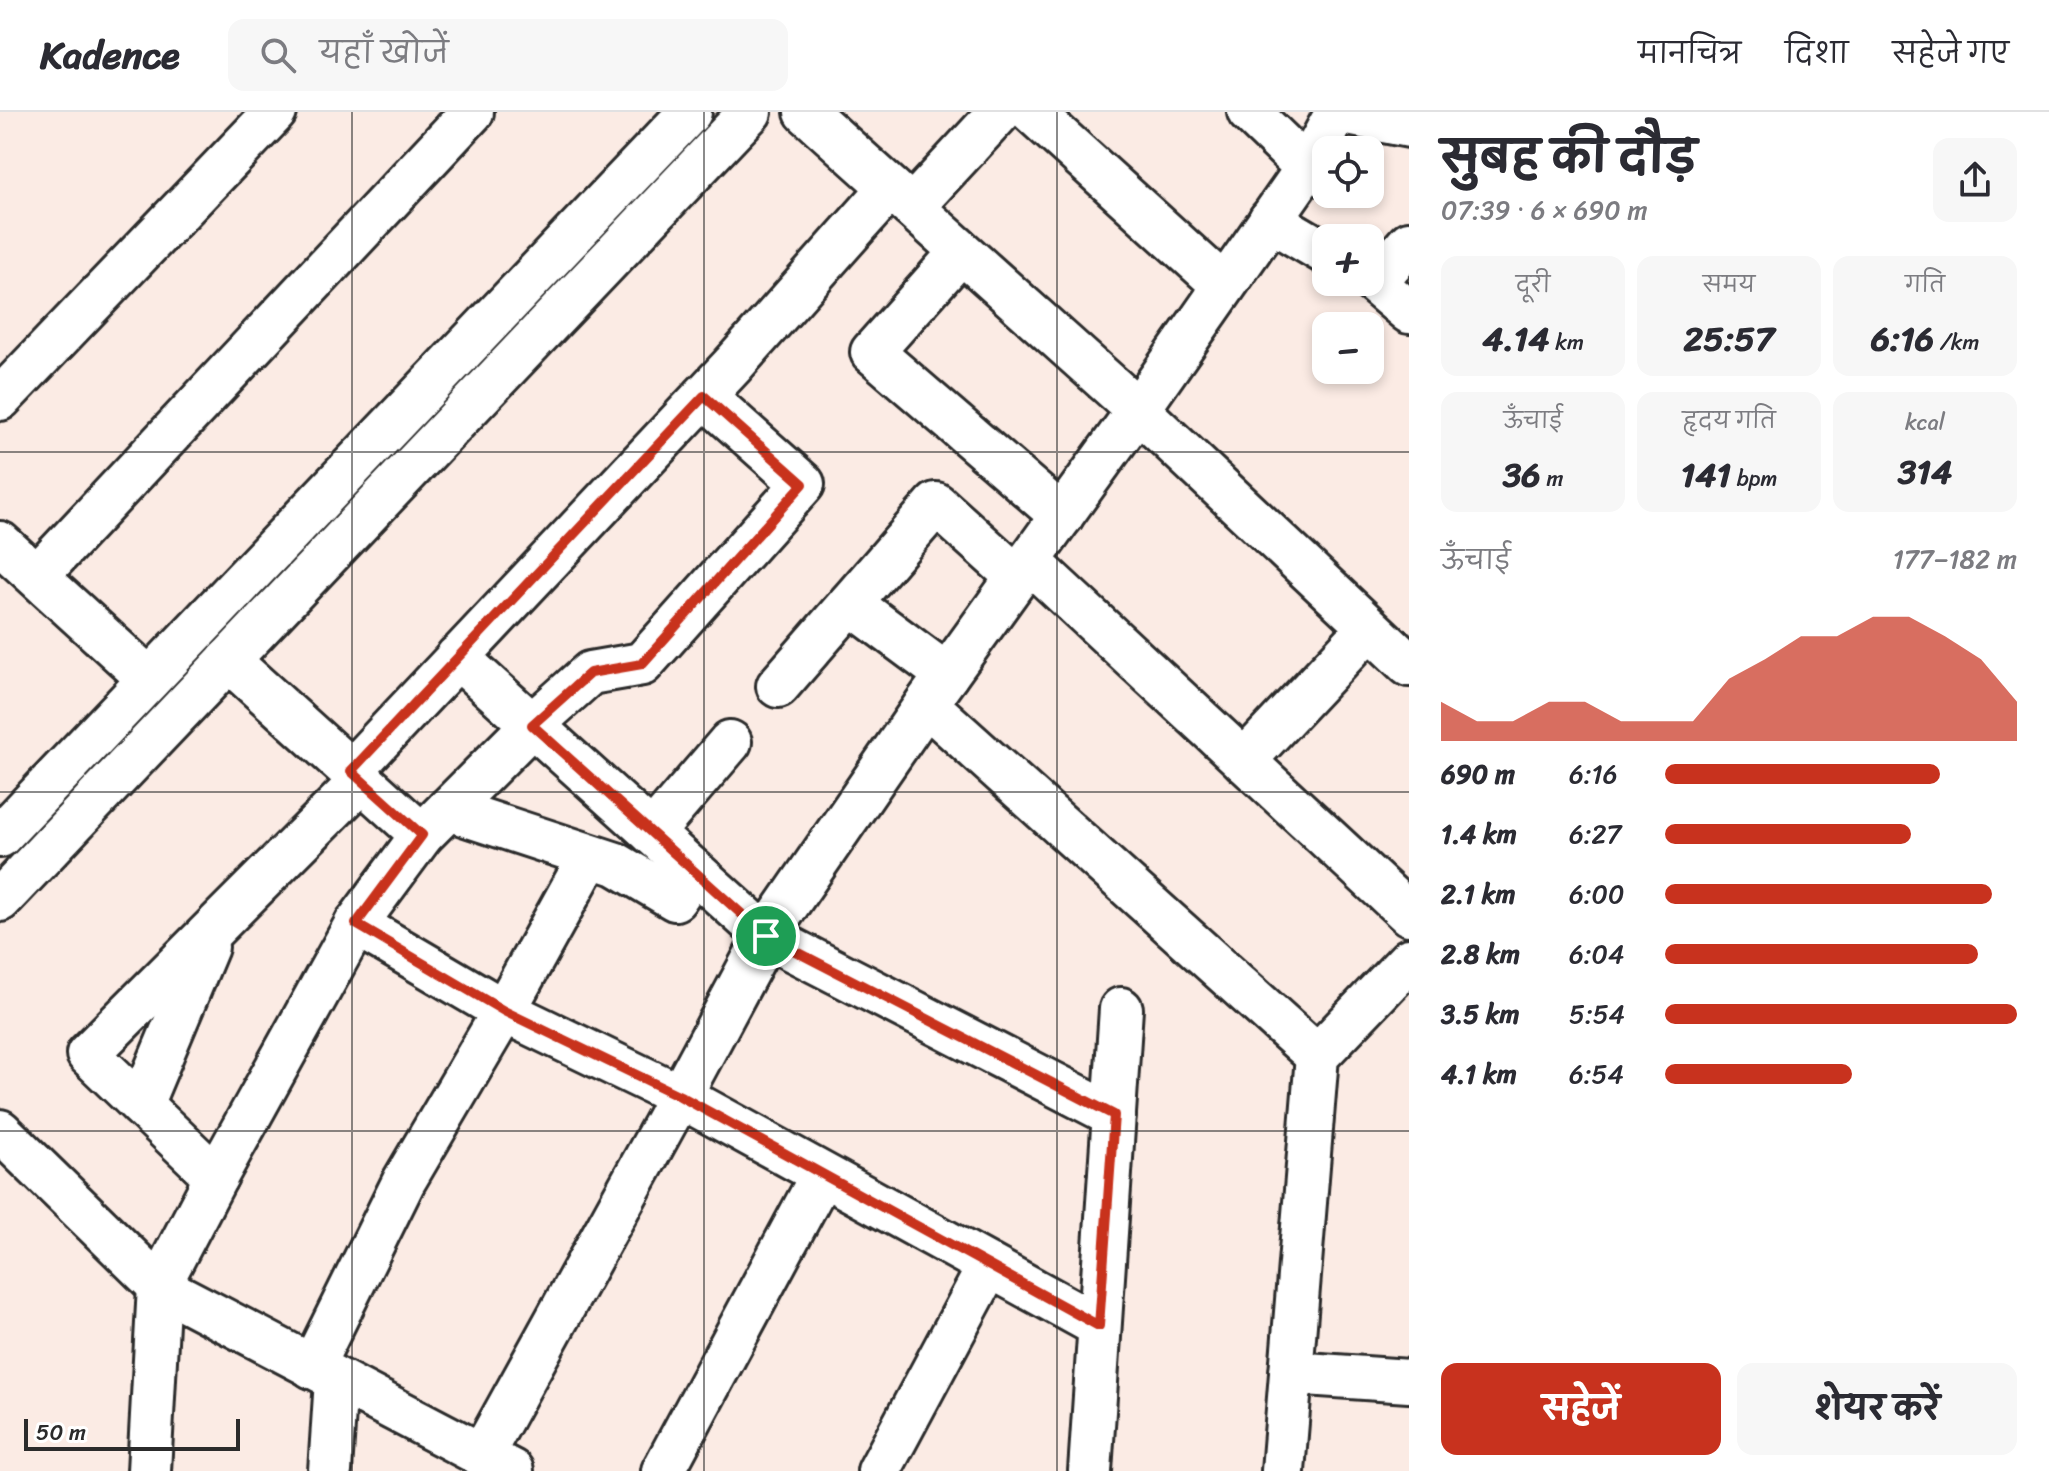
<!DOCTYPE html>
<html lang="hi">
<meta charset="utf-8">
<style>
body{margin:0;font-family:Sriracha,"Playpen Sans Deva",sans-serif;background:#f7f7f7;color:#2b2b33;height:100vh;display:flex;flex-direction:column;font-size:30px;white-space:nowrap}
*{box-sizing:border-box;margin:0}
p{font-size:26px;color:#7c7c81}
.icon{flex:none;width:44px;height:44px;fill:none;stroke:currentColor;stroke-width:2;stroke-linecap:round;stroke-linejoin:round}
.map{position:relative;flex:1;overflow:hidden}
.drawer{display:flex;flex-direction:column;background:#fff;width:640px}
.drawer>*{flex:none}
.tools{position:absolute;left:1312px;top:24px;display:grid;gap:16px}
.tools a{display:grid;place-items:center;width:72px;height:72px;border-radius:16px;background:#fff;box-shadow:0 4px 12px #0003;font-size:40px}
.scale{position:absolute;left:24px;bottom:20px;width:216px;box-sizing:border-box;padding-left:8px;border:4px solid #2b2b2b;border-top:0;font-size:22px;line-height:28px;white-space:nowrap;color:#2b2b2b;-webkit-text-stroke:6px #fff;paint-order:stroke}
.pin{position:absolute;display:grid;place-items:center;width:68px;height:68px;color:#fff;margin:-34px;border:4px solid #fff;border-radius:50%;box-shadow:0 2px 8px #0007}
.round{display:grid;place-items:center;flex:none;width:84px;height:84px;border-radius:16px;background:#f7f7f7}
.headline{display:flex;align-items:center;justify-content:space-between;height:136px;padding:0 32px}
h1{font-size:44px;font-weight:700;line-height:60px}
.figures{display:grid;grid-template-columns:repeat(3,1fr);gap:12px;height:136px;padding:8px 32px}
.figures div{display:grid;align-content:center;border-radius:16px;background:#f7f7f7;text-align:center}
.figures b{font-size:34px;font-weight:700}
.figures small{font-size:22px;font-weight:400}
.figures p{font-size:22px}
.chart{height:224px;padding:16px 32px}
.chart p{display:flex;justify-content:space-between}
.chart svg{width:100%;height:144px;margin-top:8px;fill:#c8321e;opacity:.7}
.primary-button{display:flex;gap:16px;margin-top:auto;padding:16px 32px}
.primary-button a{flex:1;height:92px;border-radius:16px;background:#c8321e;color:#fff;font-size:32px;font-weight:700;line-height:92px;text-align:center}
.primary-button a+a{background:#f7f7f7;color:#2b2b33}
ul{padding:0 32px;list-style:none;font-size:26px}
li{display:grid;grid-template-columns:128px 96px 1fr;align-items:center;height:60px}
li i{height:20px;border-radius:10px;background:#c8321e}
header{display:flex;align-items:center;gap:48px;box-sizing:border-box;height:112px;padding:0 40px;background:#fff;border-bottom:2px solid #e1e1e2}
header strong{font-size:38px}
nav{display:flex;gap:44px;margin-inline-start:auto;font-size:28px}
.search{width:560px;height:72px;background:#f7f7f7;display:flex;align-items:center;gap:20px;box-sizing:border-box;padding:0 28px;border-radius:16px;color:#7c7c81;font-size:30px}
main{display:flex;flex:1;min-height:0}
.map>svg:first-child{display:block}
</style>
<header>
<strong>Kadence</strong>
<div class="search"><svg class="icon" aria-label="search" viewBox="0 0 24 24"><circle cx="10" cy="10" r="6"/><path d="M15 15l6 6"/></svg>यहाँ खोजें</div>
<nav><a>मानचित्र</a><a>दिशा</a><a>सहेजे गए</a></nav>
</header>
<main>
<div class="map">
<svg width="1409" height="1359" viewBox="0 0 1409 1359">
<rect width="100%" height="100%" fill="#fbebe4"/>
<filter id="ink" filterUnits="userSpaceOnUse"><feTurbulence type="fractalNoise" baseFrequency=".0125" numOctaves="2"/><feDisplacementMap in="SourceGraphic" scale="16" xChannelSelector="R" yChannelSelector="G"/><feConvolveMatrix kernelMatrix="1 2 1 2 8 2 1 2 1" color-interpolation-filters="sRGB"/></filter>
<g filter="url(#ink)">
<g fill="none" stroke-linecap="round" stroke-linejoin="round">
<!-- minor casing -->
<g stroke="#2b2b2b" stroke-width="48">
<g id="minor">
<path d="M806,0L1138,298L1409,553"/>
<path d="M1032,0L1224,174"/>
<path d="M1249,0L1307,56"/>
<path d="M1337,0L1409,14"/>
<path d="M912,95L1000,0"/>
<path d="M1270,108L1326,141"/>
<path d="M961,140L872,240L1062,404"/>
<path d="M1370,167L1409,200"/>
<path d="M1375,170L1409,131"/>
<path d="M0,287L275,0"/>
<path d="M0,431L149,567"/>
<path d="M1029,449L1409,802"/>
<path d="M37,464L472,0"/>
<path d="M850,491L947,563"/>
<path d="M457,545L766,824L1114,1003"/>
<path d="M228,548L422,723"/>
<path d="M778,574L936,392L1017,465"/>
<path d="M926,592L1317,944"/>
<path d="M1244,649L1369,516"/>
<path d="M351,659L733,253L890,76"/>
<path d="M448,697L616,752L675,787L694,759"/>
<path d="M652,721L730,630"/>
<path d="M0,724L690,0"/>
<path d="M0,788L750,0"/>
<path d="M356,812L504,899L680,984L1099,1214"/>
<path d="M141,993L207,835"/>
<path d="M0,1019L159,1174L512,1359"/>
<path d="M216,1065L88,942L361,669"/>
<path d="M312,1255L404,1069L504,899L590,744"/>
<path d="M1291,1261L1409,1269"/>
<path d="M482,1343L680,984L766,824L926,592L1138,298L1307,56L1337,0"/>
<path d="M149,1359L159,1174L216,1065L356,812L422,723L532,613L590,561L642,552L803,372L704,284"/>
<path d="M330,1359L336,1268"/>
<path d="M663,1359L822,1063"/>
<path d="M879,1359L989,1154"/>
<path d="M1090,1359L1121,897"/>
<path d="M1283,1359L1317,944L1409,848"/>
</g>
</g>
<!-- minor -->
<use href="#minor" stroke="#fff" stroke-width="42"/>
</g>
</g>
<g fill="none" stroke-linecap="round" stroke-linejoin="round" filter="url(#ink)">
<!-- route casing -->
<g stroke="#fff" stroke-width="16">
<path id="route" d="M704,284L803,372L642,552L590,561L532,613L766,824L1114,1003L1099,1214L680,984L504,899L356,812L422,723L351,659Z"/>
</g>
<!-- route -->
<use href="#route" stroke="#c8321e" stroke-width="10"/>
</g>
<!-- grid -->
<path fill="none" stroke="#2b2b2b" stroke-width="2" stroke-opacity="0.55" d="M352,0V1359M704,0V1359M1057,0V1359M0,340H1409M0,680H1409M0,1019H1409"/>
</svg>
<div class="tools">
<a><svg class="icon" aria-label="locate" viewBox="0 0 24 24"><circle cx="12" cy="12" r="6"/><path d="M12 2v4M12 18v4M2 12h4M18 12h4"/></svg></a>
<a>+</a>
<a>−</a>
</div>
<div class="scale">50 m</div>
<div class="pin" style="left:766px;top:824px;background:#1e9e55"><svg class="icon" aria-label="arrive" viewBox="0 0 24 24"><path d="M6 21V4h12l-3 4 3 4H6"/></svg></div>
</div>
<section class="drawer">
<div class="headline"><div><h1>सुबह की दौड़</h1><p>07:39 · 6 × 690 m</p></div><a class="round"><svg class="icon" aria-label="share" viewBox="0 0 24 24"><path d="M12 15V3M7 8l5-5 5 5M5 13v7h14v-7"/></svg></a></div>
<div class="figures">
<div><p>दूरी</p><b>4.14<small> km</small></b></div>
<div><p>समय</p><b>25:57</b></div>
<div><p>गति</p><b>6:16<small> /km</small></b></div>
</div>
<div class="figures">
<div><p>ऊँचाई</p><b>36<small> m</small></b></div>
<div><p>हृदय गति</p><b>141<small> bpm</small></b></div>
<div><p>kcal</p><b>314</b></div>
</div>
<div class="chart"><p><span>ऊँचाई</span>177–182 m</p>
<svg viewBox="0 0 160 44" preserveAspectRatio="none"><path d="M0 44V32L10 38L20 38L30 32L40 32L50 38L60 38L70 38L80 25L90 19L100 12L110 12L120 6L130 6L140 12L150 19L160 32V44z"/></svg>
</div>
<ul>
<li><b>690 m</b>6:16<i style="width:78%"></i></li>
<li><b>1.4 km</b>6:27<i style="width:70%"></i></li>
<li><b>2.1 km</b>6:00<i style="width:93%"></i></li>
<li><b>2.8 km</b>6:04<i style="width:89%"></i></li>
<li><b>3.5 km</b>5:54<i style="width:100%"></i></li>
<li><b>4.1 km</b>6:54<i style="width:53%"></i></li>
</ul>
<div class="primary-button"><a>सहेजें</a><a>शेयर करें</a></div>
</section>
</main>
